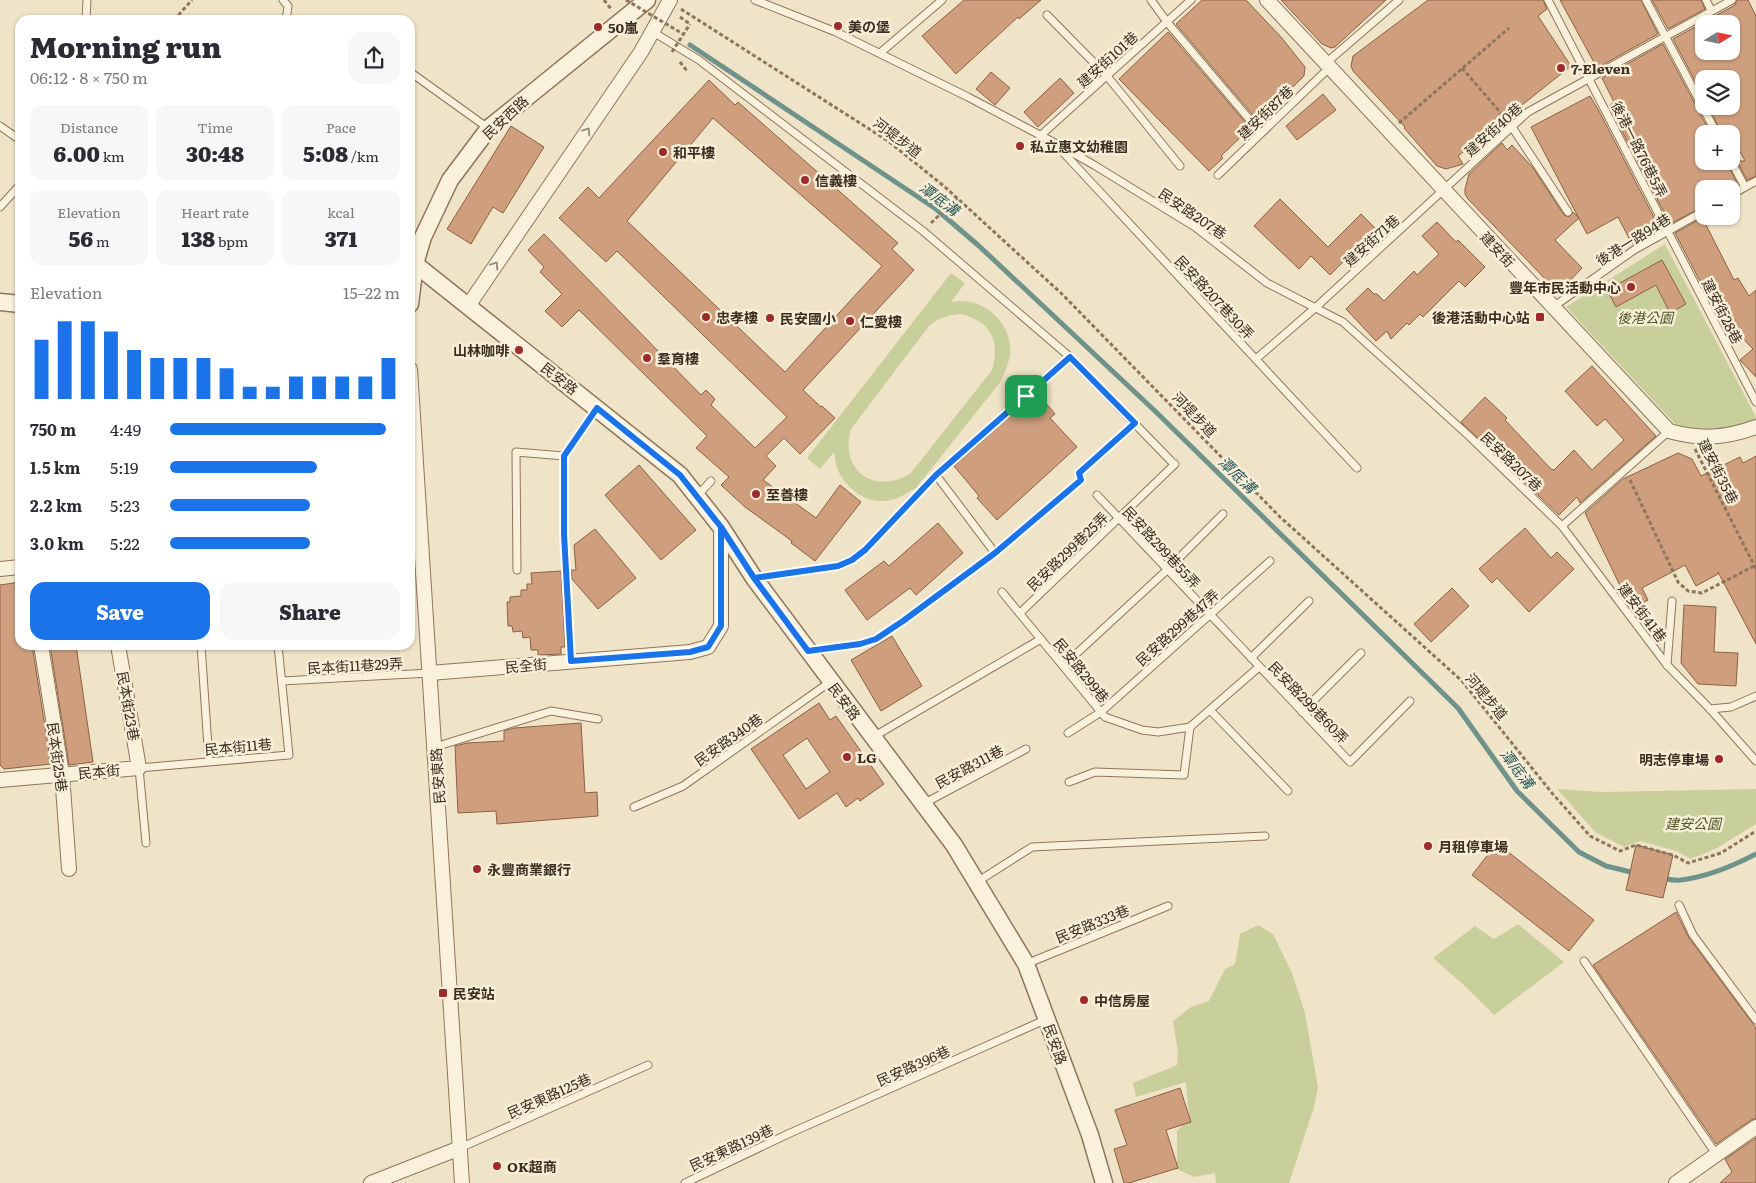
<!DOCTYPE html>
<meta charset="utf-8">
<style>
body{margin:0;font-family:Literata,"Noto Sans TC","Noto Sans JP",serif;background:#f7f7f7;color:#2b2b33;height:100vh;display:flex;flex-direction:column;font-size:19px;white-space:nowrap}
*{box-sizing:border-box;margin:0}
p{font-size:16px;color:#7c7c81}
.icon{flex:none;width:28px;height:28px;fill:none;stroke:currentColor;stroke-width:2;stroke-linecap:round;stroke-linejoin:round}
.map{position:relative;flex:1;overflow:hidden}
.side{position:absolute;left:15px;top:15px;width:400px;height:635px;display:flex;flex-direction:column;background:#fff;border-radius:15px;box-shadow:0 1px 4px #0004}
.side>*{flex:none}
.needle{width:32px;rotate:80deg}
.tools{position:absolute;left:1695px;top:15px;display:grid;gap:10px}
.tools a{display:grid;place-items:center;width:45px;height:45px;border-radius:10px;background:#fff;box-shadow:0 1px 4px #0004;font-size:25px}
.pin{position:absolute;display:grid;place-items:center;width:42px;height:42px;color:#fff;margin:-21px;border-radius:10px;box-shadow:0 2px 8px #0006}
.round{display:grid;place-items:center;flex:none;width:52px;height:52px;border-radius:15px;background:#f7f7f7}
.overview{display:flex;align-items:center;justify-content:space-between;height:85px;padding:0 15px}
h1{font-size:28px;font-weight:800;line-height:38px}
.metrics{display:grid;grid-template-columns:repeat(3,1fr);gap:8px;height:85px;padding:5px 15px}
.metrics div{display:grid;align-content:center;border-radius:12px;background:#f7f7f7;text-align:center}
.metrics b{font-size:21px;font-weight:800}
.metrics small{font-size:14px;font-weight:400}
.metrics p{font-size:14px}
.chart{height:140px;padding:10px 15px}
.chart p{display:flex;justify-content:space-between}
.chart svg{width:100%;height:90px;margin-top:5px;stroke:#1a73e8;stroke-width:6}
.button{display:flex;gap:10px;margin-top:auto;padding:10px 15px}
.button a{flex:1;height:58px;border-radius:15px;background:#1a73e8;color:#fff;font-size:20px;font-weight:800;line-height:58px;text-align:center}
.button a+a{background:#f7f7f7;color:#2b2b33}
ul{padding:0 15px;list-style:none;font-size:16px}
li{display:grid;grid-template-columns:80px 60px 1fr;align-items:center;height:38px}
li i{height:12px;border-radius:6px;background:#1a73e8}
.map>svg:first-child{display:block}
</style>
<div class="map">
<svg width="1756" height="1183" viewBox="0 0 1756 1183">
<rect width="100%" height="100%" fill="#f0e4c8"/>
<!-- green -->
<g fill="#c9cf9b" fill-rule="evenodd">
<path d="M1665,244L1756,417V423C1725,431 1706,433 1675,424L1566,307Z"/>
<path d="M951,273L965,283L951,302C978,296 1006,316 1010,344C1012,357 1006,369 1001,381L916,488C906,494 895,501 883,501C862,502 841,484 836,464C835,461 835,456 834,452L820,469L807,458ZM960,314C990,320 1001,341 992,370L911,473C875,496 839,471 851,429L929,326C939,318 947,315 960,314Z"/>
<path d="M1557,789L1601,792L1756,789V824L1717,848L1691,859L1676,851L1640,841L1624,847L1595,832Z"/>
<path d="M1518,924L1564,962L1494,1015L1467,988L1433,958L1475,926L1494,939Z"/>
<path d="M1258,925L1273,934L1292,973L1305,1013L1318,1087L1314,1107L1289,1183H1216L1215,1173L1194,1177L1177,1169V1131L1189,1118L1186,1082L1136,1097L1133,1083L1177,1065L1178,1052L1173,1021L1191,1007L1209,1001L1225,969L1235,964L1240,934Z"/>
</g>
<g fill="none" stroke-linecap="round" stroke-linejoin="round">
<!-- stream -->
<g stroke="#6f938a" stroke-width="5">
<path d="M690,45L936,209L979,246L1155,411L1458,708L1517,791L1579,852L1606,866L1635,873"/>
<path d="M1661,878C1667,879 1674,881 1681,880C1707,877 1733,866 1756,854"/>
</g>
</g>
<!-- building -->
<g fill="#cf9f7d" stroke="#8d5f41" fill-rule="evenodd">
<path d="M964,0H1041L1019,19L1018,17L956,74L922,36Z"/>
<path d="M1202,0H1246L1281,37L1305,67L1304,76L1258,121L1176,24Z"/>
<path d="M1281,0H1386L1335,47L1331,48L1322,44Z"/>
<path d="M1428,0H1543L1547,9L1538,16L1571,66L1458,156L1463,164L1446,169L1437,166L1404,128L1405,127L1353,71L1351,66L1353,56Z"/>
<path d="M1560,0H1641L1658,34L1597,68Z"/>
<path d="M1652,0H1701L1705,9L1668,29Z"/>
<path d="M1737,0H1748L1756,16V176L1747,180L1737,161H1745L1731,134H1722L1708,106H1731V79H1704V98L1673,39L1735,5ZM1704,24H1731V51H1704Z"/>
<path d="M1168,32L1250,128L1221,156L1223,158L1209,171L1119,79Z"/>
<path d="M1663,44L1711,134H1704V161H1726L1738,185L1731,189H1704V206L1670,224L1609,106L1614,102L1602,78Z"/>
<path d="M991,72L1010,88L995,105L976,89Z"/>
<path d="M1060,78L1074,93L1038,127L1024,112Z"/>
<path d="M709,80L735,105L738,102L898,243L892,249L914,270L803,390L821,407L822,406L835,418L800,454L784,438L766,456L776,466L763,480L816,518L840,485L861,502L815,561L791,543L792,541L745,507L721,485L729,477L696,448L707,436L579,310L562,327L545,311L562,294L540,272L544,267L528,250L544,234L701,395L706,390L715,399L711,405L755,448L787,417L617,251L606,262L559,218L588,187L599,198ZM713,118L882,266L785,372L627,221Z"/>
<path d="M1323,94L1336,110L1297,140L1286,126Z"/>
<path d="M1590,96L1599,111L1660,229L1632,244L1618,217L1587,234L1531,127Z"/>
<path d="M511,126L544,147L503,213L493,207L471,244L447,229Z"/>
<path d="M1502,143L1507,150L1512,145L1533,168L1564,215L1569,217L1573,212L1579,218L1555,240L1582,268L1565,286L1560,288L1550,284L1468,199L1465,194V189L1469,174Z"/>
<path d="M1280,199L1328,247L1361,214L1376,229L1330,275L1311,256L1299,269L1254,226Z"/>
<path d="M1704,217V221L1734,280L1738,278L1749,296L1756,290V377L1740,360L1753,349L1715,310L1675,233Z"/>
<path d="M1437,222L1456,242L1458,240L1485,267L1465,287L1459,281L1423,317L1420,314L1409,325L1407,323L1391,339L1387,331L1376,341L1346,309L1368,288L1374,294H1377L1384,301L1414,271L1417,275L1439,254L1422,236Z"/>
<path d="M1662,260L1686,304L1670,313L1656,285L1616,307L1607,290Z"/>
<path d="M1592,366L1656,436L1580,503L1577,497L1559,515L1461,422L1485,397L1507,418L1505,420L1551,469L1554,470L1574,450L1592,470L1624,440L1605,419L1597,426L1565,391Z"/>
<path d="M1037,393L1055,414L1050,418L1077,447L997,520L977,498L979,496L954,466Z"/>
<path d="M1678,453L1692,459L1701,476L1740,457L1743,463L1756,456V644L1718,572V574L1696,586L1685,565L1642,588L1648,600L1637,606L1631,593L1625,596L1585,513L1623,479Z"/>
<path d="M639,465L696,530L661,560L605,495Z"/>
<path d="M938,523L963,553L916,595L910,588L867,620L845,590L884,561L889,566Z"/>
<path d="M1525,528L1551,558L1557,552L1574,569L1529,612L1497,578L1492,583L1479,569Z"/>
<path d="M595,529L636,578L598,609L572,579L571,570H576L574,545Z"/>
<path d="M561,571L565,647H561V654L538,655V650H531L530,637L523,638L522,631L513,632L512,626H508L507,602H510V597L521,596V590H527V584H532L531,573Z"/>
<path d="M20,582V645H32L51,764L4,769L0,765V585Z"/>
<path d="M1452,588L1469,606L1431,642L1414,624Z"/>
<path d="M1684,605L1716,607L1714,652L1738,653L1736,686L1698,684L1681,663Z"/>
<path d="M892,636L922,686L881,711L851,660Z"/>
<path d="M50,645H76L93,762L69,765Z"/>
<path d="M819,703L830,720L836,716L884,784L860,801L858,798L846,807L837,793L799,819L751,749ZM807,738L830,772L806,789L783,755Z"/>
<path d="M581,723L585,793L597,792L598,816L497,824L496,811L458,813L455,746L467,743L504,741V731L514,728Z"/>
<path d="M1497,843L1594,920L1569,951L1472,875Z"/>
<path d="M1636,845L1673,855L1663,898L1626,890Z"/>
<path d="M1676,912L1689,938L1756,1028V1118L1751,1120L1716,1144L1593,965Z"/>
<path d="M1180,1088L1191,1122L1166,1130L1178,1168L1129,1183H1124L1114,1149L1127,1145L1115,1110Z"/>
<path d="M1756,1138V1183H1720L1732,1172L1725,1159Z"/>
</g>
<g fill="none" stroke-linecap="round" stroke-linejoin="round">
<!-- service casing -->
<g stroke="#8d765c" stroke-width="9">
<g id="service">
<path d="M283,0L288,6L286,20"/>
<path d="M755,0L836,32L968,97L1055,143L1094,165L1195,227L1267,283L1343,322L1469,436L1562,526L1667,665L1710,709L1756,761"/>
<path d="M1151,0L1167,22L1261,133"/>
<path d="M1548,0L1756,402"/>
<path d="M1646,0L1717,134"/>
<path d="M1706,0L1711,10"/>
<path d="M1047,15L1107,76L1180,166"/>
<path d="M86,20L87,0"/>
<path d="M653,32L699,60L923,231L1070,357L1171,461"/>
<path d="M880,53L942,0"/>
<path d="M1326,63L1399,0"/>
<path d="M410,72L488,128"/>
<path d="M0,126L20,140"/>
<path d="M1512,127L1568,212"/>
<path d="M1040,136L1191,0"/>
<path d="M1060,149L1357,468"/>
<path d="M1731,161L1745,187"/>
<path d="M1218,175L1330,67"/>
<path d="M1731,195L1756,181"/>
<path d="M0,207L20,185"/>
<path d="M1553,307L1634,250L1704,211"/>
<path d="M1256,359L1315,308L1528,112L1732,0"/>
<path d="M936,475L995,553"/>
<path d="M1097,495L1350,762L1410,701"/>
<path d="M697,496L711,481"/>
<path d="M1562,526L1669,431"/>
<path d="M517,570L516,452L564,456"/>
<path d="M756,578L838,566L852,560L865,550L936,475L1070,357"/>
<path d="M1002,592L1105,717L1142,730L1158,732L1190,727L1259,667"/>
<path d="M1020,613L1175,464"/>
<path d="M201,645L209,761"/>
<path d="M810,651L859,644L876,639L903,621L995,553L1081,480"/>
<path d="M1251,658L1309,601"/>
<path d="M571,661L564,533V456L597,408"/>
<path d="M1667,665L1672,601"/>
<path d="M1063,666L1167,570L1223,514"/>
<path d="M282,681L430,673"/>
<path d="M1710,709L1731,707L1756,696"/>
<path d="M1210,710L1288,791"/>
<path d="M1302,712L1361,653"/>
<path d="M1068,733L1101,712L1270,561"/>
<path d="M873,737L1041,639"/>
<path d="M435,747L551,711L598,719"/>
<path d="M1069,782L1095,772L1184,775L1190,727"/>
<path d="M923,804L1026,749"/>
<path d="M634,807L683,786L830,682"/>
<path d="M146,843L139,768L289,755L278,645"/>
<path d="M977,882L1032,847L1265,836"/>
<path d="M1679,905L1693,935L1756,1020"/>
<path d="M1584,961L1716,1154"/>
<path d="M1026,964L1168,906"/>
<path d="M460,1148L648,1065"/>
<path d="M685,1183L788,1134L1047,1019"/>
</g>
</g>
<!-- minor casing -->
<g stroke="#8d765c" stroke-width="16">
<g id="minor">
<path d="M1267,0L1669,431C1701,440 1725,438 1756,427"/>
<path d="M468,306L641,52L670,0"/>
<path d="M410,369L462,1183"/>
<path d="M0,569L20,567"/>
<path d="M41,645L62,774L69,869"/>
<path d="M430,673L690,652L708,647L721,626V527"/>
<path d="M0,780L139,768L118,645"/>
<path d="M371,1183L460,1148"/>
<path d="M1676,1183L1756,1127"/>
</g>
</g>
<!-- tertiary casing -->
<g stroke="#8d765c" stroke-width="19">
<g id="tertiary">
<path d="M415,264L680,475L721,527L754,578L954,845L1026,964L1090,1135L1104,1183"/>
<path d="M0,302L20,304"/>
<path d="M410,304L415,264L423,237L450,180L489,128L647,0"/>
</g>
</g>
<!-- path -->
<g stroke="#8d765c" stroke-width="3" stroke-dasharray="4 2.5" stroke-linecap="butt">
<path d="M604,0L612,10"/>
<path d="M681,9L888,141L945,187L1062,294L1279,516L1462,681L1552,793L1590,836L1620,851L1636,845L1673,855L1688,863L1721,853L1756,831"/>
<path d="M680,17L690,24"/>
<path d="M174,20L192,0"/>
<path d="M680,62L687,71"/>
<path d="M1462,68L1506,119"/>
<path d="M1399,123L1509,28"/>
<path d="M931,223L957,198"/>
<path d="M1695,449L1756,569"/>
<path d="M1082,471L1128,429"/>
<path d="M1630,480L1678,582L1688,591L1702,593L1756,565"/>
</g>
<!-- service -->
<use href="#service" stroke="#faf1dc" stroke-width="7"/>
<!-- minor -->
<use href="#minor" stroke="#faf1dc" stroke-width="14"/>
<!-- tertiary -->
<use href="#tertiary" stroke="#faf1dc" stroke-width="16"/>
<!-- path-bridge -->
<g stroke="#8d765c" stroke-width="3" stroke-dasharray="4 2.5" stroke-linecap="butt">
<path d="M626,0L683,34"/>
<path d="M672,52L690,24"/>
</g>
</g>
<!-- one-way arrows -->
<defs><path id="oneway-chevron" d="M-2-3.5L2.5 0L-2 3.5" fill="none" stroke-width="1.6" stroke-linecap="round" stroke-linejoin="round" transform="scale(1.25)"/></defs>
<g stroke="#9c907e">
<use href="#oneway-chevron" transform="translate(587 131) rotate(-56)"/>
<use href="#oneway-chevron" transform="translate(495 265) rotate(-56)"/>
</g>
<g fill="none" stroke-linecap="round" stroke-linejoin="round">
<!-- route casing -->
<g stroke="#fff" stroke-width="10">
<path id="route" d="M1026,396L936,475L865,550L852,560L838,566L754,578L721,527L680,475L597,408L564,456V534L571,661L690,652L708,647L721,626V527L754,578L808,651L860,644L876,639L903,621L995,553L1081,480L1079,473L1135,423L1070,357L1026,396"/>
</g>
<!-- route -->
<use href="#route" stroke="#1a73e8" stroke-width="6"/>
</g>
<!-- markers -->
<g fill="#9e2a2b" stroke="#f7eed8" stroke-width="2">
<circle cx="838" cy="26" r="5"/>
<circle cx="598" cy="27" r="5"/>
<circle cx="1561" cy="68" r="5"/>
<circle cx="1020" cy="146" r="5"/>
<circle cx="663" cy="152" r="5"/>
<circle cx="805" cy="180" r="5"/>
<circle cx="1631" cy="287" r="5"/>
<circle cx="706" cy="317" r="5"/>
<rect x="1535" y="312" width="10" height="10" rx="2.5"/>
<circle cx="770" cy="318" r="5"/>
<circle cx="850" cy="321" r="5"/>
<circle cx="519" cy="350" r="5"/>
<circle cx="647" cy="358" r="5"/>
<circle cx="756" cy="494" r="5"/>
<circle cx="847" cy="757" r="5"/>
<circle cx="1719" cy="759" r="5"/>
<circle cx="1428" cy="846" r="5"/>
<circle cx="477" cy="869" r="5"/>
<rect x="438" y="988" width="10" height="10" rx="2.5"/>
<circle cx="1084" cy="1000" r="5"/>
<circle cx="497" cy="1166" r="5"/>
</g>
<g text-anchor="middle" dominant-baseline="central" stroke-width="5" stroke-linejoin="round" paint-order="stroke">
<!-- poi labels -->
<g font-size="14" font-weight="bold" fill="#3d2e20" stroke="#f7eed8" text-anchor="start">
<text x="848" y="26">美の堡</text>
<text x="608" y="27">50嵐</text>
<text x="1571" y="68">7-Eleven</text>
<text x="1030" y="146">私立惠文幼稚園</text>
<text x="673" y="152">和平樓</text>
<text x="815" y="180">信義樓</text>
<text x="1621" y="287" text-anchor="end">豐年市民活動中心</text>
<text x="716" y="317">忠孝樓</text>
<text x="1530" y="317" text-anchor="end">後港活動中心站</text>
<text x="780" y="318">民安國小</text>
<text x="860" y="321">仁愛樓</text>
<text x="509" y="350" text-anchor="end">山林咖啡</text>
<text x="657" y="358">羣育樓</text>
<text x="766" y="494">至善樓</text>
<text x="857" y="757">LG</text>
<text x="1709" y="759" text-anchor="end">明志停車場</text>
<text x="1438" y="846">月租停車場</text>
<text x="487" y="869">永豐商業銀行</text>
<text x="453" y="993">民安站</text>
<text x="1094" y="1000">中信房屋</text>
<text x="507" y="1166">OK超商</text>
</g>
<!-- street labels -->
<g font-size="14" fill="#3d2e20" stroke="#f7eed8">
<text transform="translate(1107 59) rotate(-42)">建安街101巷</text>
<text transform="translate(1265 112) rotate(-44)">建安街87巷</text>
<text transform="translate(505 117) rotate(-43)">民安西路</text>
<text transform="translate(1493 129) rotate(-42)">建安街40巷</text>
<text transform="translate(898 137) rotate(37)">河堤步道</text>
<text transform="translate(1640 149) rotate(63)">後港一路76巷5弄</text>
<text transform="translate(1193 213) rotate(34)">民安路207巷</text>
<text transform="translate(1633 239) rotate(-32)">後港一路94巷</text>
<text transform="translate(1371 240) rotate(-42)">建安街71巷</text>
<text transform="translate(1498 249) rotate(47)">建安街</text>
<text transform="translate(1215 297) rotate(47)">民安路207巷30弄</text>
<text transform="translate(1723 311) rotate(63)">建安街28巷</text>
<text transform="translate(560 378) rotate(38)">民安路</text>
<text transform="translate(1195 414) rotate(46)">河堤步道</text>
<text transform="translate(1512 461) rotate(44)">民安路207巷</text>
<text transform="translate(1719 471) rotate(63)">建安街35巷</text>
<text transform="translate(1162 547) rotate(47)">民安路299巷55弄</text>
<text transform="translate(1067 551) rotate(-44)">民安路299巷25弄</text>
<text transform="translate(1643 612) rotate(53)">建安街41巷</text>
<text transform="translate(1177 627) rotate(-42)">民安路299巷47弄</text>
<text transform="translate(355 665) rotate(-3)">民本街11巷29弄</text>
<text transform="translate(526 665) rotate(-5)">民全街</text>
<text transform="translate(1082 670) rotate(51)">民安路299巷</text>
<text transform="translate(1487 696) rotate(50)">河堤步道</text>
<text transform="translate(845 701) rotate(53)">民安路</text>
<text transform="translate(1309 702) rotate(46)">民安路299巷60弄</text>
<text transform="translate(129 706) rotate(80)">民本街23巷</text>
<text transform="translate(728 739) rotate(-35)">民安路340巷</text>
<text transform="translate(238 746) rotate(-5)">民本街11巷</text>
<text transform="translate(58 757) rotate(82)">民本街25巷</text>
<text transform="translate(969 766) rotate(-28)">民安路311巷</text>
<text transform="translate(99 771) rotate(-5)">民本街</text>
<text transform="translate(437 776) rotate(-94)">民安東路</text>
<text transform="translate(1092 923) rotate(-22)">民安路333巷</text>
<text transform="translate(1056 1044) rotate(70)">民安路</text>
<text transform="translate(913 1065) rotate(-24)">民安路396巷</text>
<text transform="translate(549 1095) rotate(-24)">民安東路125巷</text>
<text transform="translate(731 1147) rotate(-25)">民安東路139巷</text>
</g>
<!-- park labels -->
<g font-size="14" font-style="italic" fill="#4d5a26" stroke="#f7eed8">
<text x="1645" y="317">後港公園</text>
<text x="1693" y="823">建安公園</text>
</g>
<!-- water labels -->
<g font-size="15" font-style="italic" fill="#2f5d5a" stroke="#f7eed8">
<text transform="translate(940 198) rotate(37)">潭底溝</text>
<text transform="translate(1238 474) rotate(44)">潭底溝</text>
<text transform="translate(1518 768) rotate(53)">潭底溝</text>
</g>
</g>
</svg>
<div class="tools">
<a><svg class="needle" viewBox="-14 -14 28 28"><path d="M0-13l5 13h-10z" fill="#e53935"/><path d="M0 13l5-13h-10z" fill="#7c7c81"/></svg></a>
<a><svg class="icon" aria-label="layers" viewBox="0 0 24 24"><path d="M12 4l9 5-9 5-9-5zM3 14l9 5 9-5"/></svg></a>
<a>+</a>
<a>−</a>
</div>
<div class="pin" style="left:1026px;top:396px;background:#1e9e55"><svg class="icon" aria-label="arrive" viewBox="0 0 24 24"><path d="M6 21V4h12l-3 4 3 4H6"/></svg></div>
<section class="side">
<div class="overview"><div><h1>Morning run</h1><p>06:12 · 8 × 750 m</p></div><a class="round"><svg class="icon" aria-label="share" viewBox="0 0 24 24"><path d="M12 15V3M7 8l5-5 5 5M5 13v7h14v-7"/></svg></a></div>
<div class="metrics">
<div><p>Distance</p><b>6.00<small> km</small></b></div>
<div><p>Time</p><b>30:48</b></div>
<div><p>Pace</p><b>5:08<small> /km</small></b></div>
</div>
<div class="metrics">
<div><p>Elevation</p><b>56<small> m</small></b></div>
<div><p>Heart rate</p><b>138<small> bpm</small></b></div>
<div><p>kcal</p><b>371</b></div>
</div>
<div class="chart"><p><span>Elevation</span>15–22 m</p>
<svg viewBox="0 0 160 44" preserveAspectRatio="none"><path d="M5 44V15M15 44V6M25 44V6M35 44V11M45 44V20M55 44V24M65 44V24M75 44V24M85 44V29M95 44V38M105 44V38M115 44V33M125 44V33M135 44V33M145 44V33M155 44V24"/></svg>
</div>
<ul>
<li><b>750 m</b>4:49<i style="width:94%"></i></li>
<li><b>1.5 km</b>5:19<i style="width:64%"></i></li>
<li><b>2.2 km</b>5:23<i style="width:61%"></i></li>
<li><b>3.0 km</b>5:22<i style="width:61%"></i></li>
</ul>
<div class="button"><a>Save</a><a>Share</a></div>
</section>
</div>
